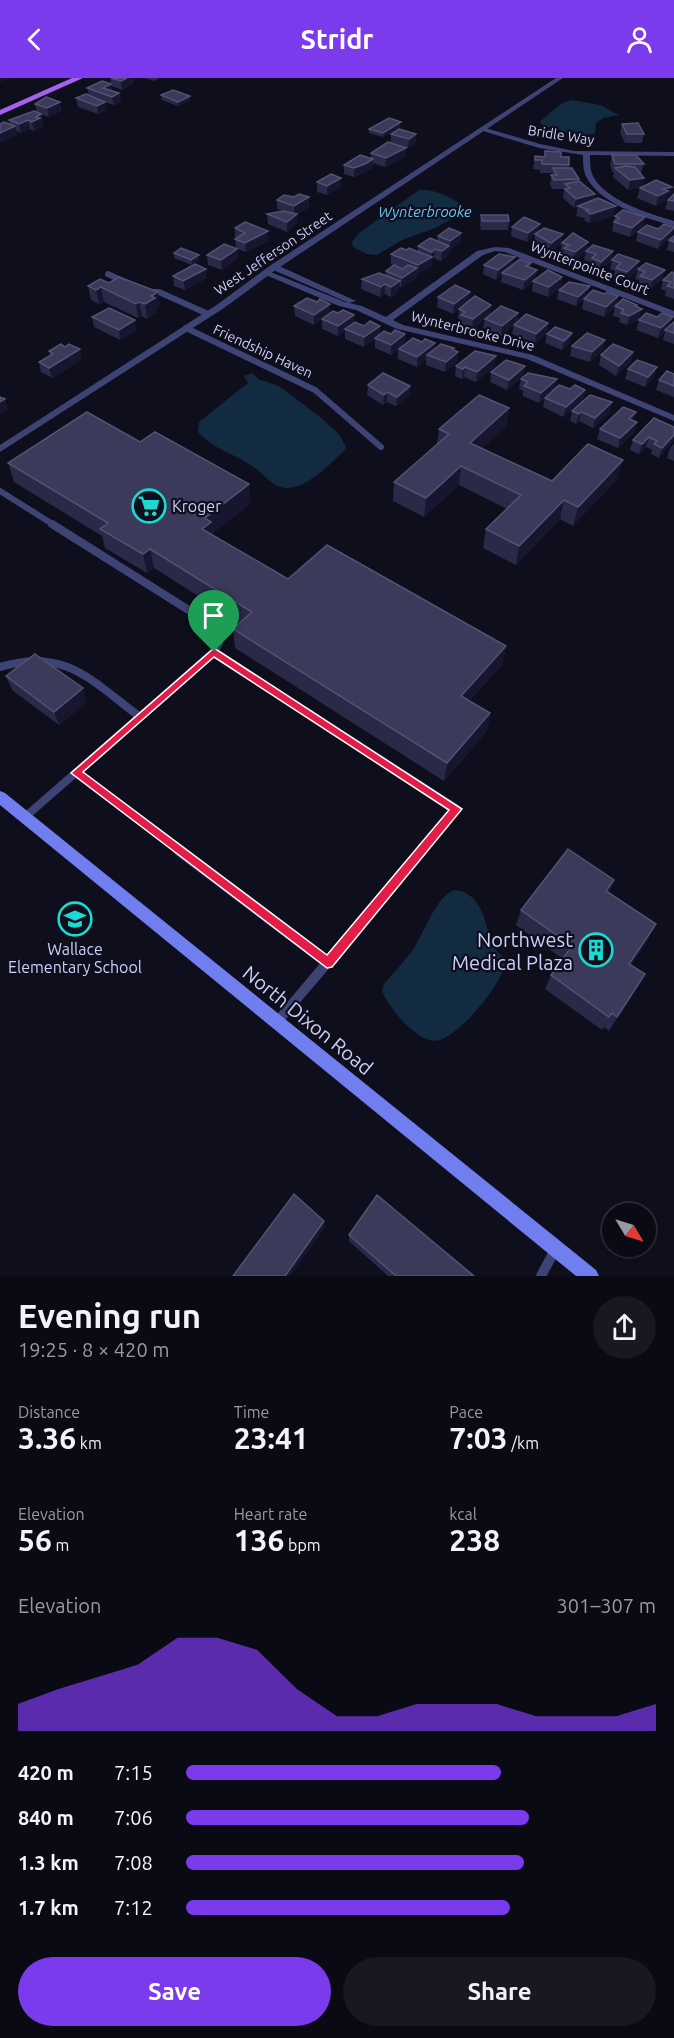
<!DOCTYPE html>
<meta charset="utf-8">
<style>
body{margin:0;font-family:Ubuntu,sans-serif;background:#181822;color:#f1f3f6;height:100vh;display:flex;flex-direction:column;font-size:22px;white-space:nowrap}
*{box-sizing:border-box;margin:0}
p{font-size:20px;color:#999aa0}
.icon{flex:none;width:33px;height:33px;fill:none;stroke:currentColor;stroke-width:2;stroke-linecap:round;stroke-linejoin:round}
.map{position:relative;height:1198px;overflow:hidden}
.panel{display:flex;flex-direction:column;background:#0a0a15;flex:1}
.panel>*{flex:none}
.needle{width:39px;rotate:128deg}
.controls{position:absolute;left:602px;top:1125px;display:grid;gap:12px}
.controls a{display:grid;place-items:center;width:54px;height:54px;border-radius:50%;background:#0a0a15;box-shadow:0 2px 4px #0004,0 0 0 2px #2a2b34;font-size:30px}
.pin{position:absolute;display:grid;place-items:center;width:51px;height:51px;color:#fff;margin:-62px -26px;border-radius:50% 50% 50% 0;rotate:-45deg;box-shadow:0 0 6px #0007}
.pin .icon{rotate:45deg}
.round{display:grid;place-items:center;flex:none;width:63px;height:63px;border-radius:32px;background:#181822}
.head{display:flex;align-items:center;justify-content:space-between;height:102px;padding:0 18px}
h1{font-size:33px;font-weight:600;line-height:45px}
.stats{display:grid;grid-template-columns:repeat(3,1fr);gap:9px;height:102px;padding:6px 18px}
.stats div{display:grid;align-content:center}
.stats b{font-size:30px;font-weight:600}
.stats small{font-size:16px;font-weight:400}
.stats p{font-size:16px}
.chart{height:168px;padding:12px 18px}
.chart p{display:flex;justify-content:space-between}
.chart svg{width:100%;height:108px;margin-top:6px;fill:#7c3aed;opacity:.7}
.primary-button{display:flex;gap:12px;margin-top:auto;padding:12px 18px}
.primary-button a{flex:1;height:69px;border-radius:36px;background:#7c3aed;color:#fff;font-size:24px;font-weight:600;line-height:69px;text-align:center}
.primary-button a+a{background:#181822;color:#f1f3f6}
ul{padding:0 18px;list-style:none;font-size:20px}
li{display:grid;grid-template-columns:96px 72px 1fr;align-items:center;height:45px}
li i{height:15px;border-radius:8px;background:#7c3aed}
header{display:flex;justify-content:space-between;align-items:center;height:78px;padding:0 18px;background:#7c3aed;color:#fff;font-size:27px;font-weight:600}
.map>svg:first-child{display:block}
</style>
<header><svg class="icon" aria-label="back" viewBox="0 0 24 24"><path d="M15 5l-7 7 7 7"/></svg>Stridr<svg class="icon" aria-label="person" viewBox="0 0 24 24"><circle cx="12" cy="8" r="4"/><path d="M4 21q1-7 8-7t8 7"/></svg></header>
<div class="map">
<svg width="674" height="1198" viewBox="0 0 674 1198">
<rect width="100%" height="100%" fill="#0e0e1c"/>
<!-- water -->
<g fill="#132b40">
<path d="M572,22L600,27L619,37L603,40L596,45L595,55L582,58L543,48L540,43L543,41L562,25Z"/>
<path d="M419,112C432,110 461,121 465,134L435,150L402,162L377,177L367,176L353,169L352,164L359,155Z"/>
<path d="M253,295L258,301L279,308L320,339L338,355L346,369L345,372C329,386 298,422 274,406C265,400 258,391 249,386C231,375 212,370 198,354L199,344L248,305L244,298Z"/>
<path d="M455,812C483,815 485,846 492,866C495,873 503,877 506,885C499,909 464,953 440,962C420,969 388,929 382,913L384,906C393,895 403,885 412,873C423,858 436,817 455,812Z"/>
</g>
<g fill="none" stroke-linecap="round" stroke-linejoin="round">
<!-- service-far2 -->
<g stroke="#3e4376" stroke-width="6">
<path d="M108,196L125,204"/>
<path d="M150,214H159L208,236"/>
<path d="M186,250L315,312L381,369"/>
<path d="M0,413L54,447"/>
</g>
<!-- service-far1 -->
<g stroke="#3e4376" stroke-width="8">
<path d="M214,574L457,731L420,774"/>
<path d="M0,589C65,569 92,603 140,639"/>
<path d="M76,695L181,774"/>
<path d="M25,739L214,574L219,565L215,551L206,543L52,446"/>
</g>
<!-- service -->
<g stroke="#3e4376" stroke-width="10">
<path d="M179,773L327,885"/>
<path d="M277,944L422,773"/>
<path d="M541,1198L556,1170"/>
</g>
<!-- minor -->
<g fill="#3e4376" fill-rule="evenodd">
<path d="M482,49L540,66L574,73L674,74V78L590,77C590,84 590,90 592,96C603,122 650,136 674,143V148C647,141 596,125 585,96C583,90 583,83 583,77L539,70L480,52V50Z"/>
<path d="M495,169L509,170L674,233V239L505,174L495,173L483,177L393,242L403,247L533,277L674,337V343L527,281L397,251L356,232L339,228L261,195L268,193L345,224L362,228L386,239L477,173Z"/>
<path d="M271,187H277L356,223L349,225L271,191Z"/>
</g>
<!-- tertiary -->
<path fill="#3e4376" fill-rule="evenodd" d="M556,0H563L277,191L224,230L0,374V367L218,226L271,187Z"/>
<!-- secondary -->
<path fill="#707eef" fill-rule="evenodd" d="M0,713L5,715L596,1192L599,1198H576L0,727Z"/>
<!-- primary -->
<path fill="#a662ed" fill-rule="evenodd" d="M72,0H83L0,37V32Z"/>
</g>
<!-- wall -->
<g fill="#2a2948">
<path d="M110,0L134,5L122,12L111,8L112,13L119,15L121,24L114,27L105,24L107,32L98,36L78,29L76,20L89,17L87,10L111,6Z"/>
<path d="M145,0H160L154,3Z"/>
<path d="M161,17L190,18V23L178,28L162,22Z"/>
<path d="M60,24L61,33L49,39L41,36L43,45L42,46V49L34,53L30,51L21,55L16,53L17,57L10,46L9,42L37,35L35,26Z"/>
<path d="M622,46L644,56L642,65H625L620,55Z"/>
<path d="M401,48L383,59L369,55V51Z"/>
<path d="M391,56H416V65L408,70L391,65Z"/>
<path d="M545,73L561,79L569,87V90L579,101V103L595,116L594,122L614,138L589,145L584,142L585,140L576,138L578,129L574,130L563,120L564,111H552L550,106L552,95H540V92L533,91L535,78L544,79Z"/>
<path d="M371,75L405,79L385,89L373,85L372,90L364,95L354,99L344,96V87L371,80Z"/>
<path d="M612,77L644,86L641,95H640L644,100L642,109H672L669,118L666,119L665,123L656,128L637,120L640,110L641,109L628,112L613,99L614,95H613L610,86Z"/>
<path d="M317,104L341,109L327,117L317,114Z"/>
<path d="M674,116V133L665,131L668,122Z"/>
<path d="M294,119H309V129L297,136V145L287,154L268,146L267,136L283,133L277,131V122Z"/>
<path d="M481,137L509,143L508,152H481L480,146Z"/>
<path d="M615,138L645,139L643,148L630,159L612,153Z"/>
<path d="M540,146L538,154L563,156L561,166L549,175L534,166L535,157L527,164L511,158L512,149Z"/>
<path d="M674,149L658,171L636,163L638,154L658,151Z"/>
<path d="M235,150L268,153V163L246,174L237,171L238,180L222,192L208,187L207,177L236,170L235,161L236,160H235Z"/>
<path d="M438,158L461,164L449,172V177L441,183L434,180L432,182L431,189L417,196V200L401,209H399V213L391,219L385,216L380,219L361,211L362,201L385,197L386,193L403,191L391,186V176L406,172L418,173V168L437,163Z"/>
<path d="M674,158V174L667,172L669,162Z"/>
<path d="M588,164L586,173L573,184L563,180V175L560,174L562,165Z"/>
<path d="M586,173H613L611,183L599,193L590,190L591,184L584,182Z"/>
<path d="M174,175L199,182L192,187L174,180Z"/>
<path d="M612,182L639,183L637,193L625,203L614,199L615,193L610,191Z"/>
<path d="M531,185L530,190L535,201L562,199L560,209L548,219L532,213L533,204L523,212L501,204L502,198L496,202L483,196L484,187Z"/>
<path d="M638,191L665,192L662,201L650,212L638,207L639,202L635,201Z"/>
<path d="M674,195V221L665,218L666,213L661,211L663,202Z"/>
<path d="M173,198L207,200L185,212L174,208Z"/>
<path d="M100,201L160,228L156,230L157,234L147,241L142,238L138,240L104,224L99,226L91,222L88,208Z"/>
<path d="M559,212L588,217L604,216L618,218L616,227H637V229L639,241L627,247L619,244L620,240L613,238L615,229L604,239L582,231L584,221L576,228L557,221Z"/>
<path d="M438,219L469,223L490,237L518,235L517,244L548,245L547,255L535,265L512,256L514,247L501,258L483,250L485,241L472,251L460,246L461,242L458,241L459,231L453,236L437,229Z"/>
<path d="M317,224L330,226V236L354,244L380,257L391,256H405L404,266L434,271L454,270V272L458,274L457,284L445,294L426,287V281L417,289L398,281V271L391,277L375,270V261L364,269L345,261V253L338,258L322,251V241L314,247L295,238L294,228Z"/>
<path d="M92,239L137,252L120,262L94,249Z"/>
<path d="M639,242L670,247L674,244V266L663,262L665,253L658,260L636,252Z"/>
<path d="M547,256L570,265L562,272L545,265Z"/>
<path d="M605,262L602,272L590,284L570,278L572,268Z"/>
<path d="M49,273L82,281L52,300L41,294L39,284L50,278Z"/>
<path d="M633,274L631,284L616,298L599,287L601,277Z"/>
<path d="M456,288H495L476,304L464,299L462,301L455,298Z"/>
<path d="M525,288L523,298L507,312L490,304L491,294Z"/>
<path d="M628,291L654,299L645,309L625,301Z"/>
<path d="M674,296V319L656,312L659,302Z"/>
<path d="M521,301L555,311L585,312L583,322L563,339L543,329L545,320L539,325L523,318V313L519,311Z"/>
<path d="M368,307L410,308L409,318L396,328L387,324L383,327L367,317Z"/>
<path d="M509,330L506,349L482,370L552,403L617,401L573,448L560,441L516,487L483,470L486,451L507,431L459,407L424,439L393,423L394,404L437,366L439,351Z"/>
<path d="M572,333L610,334L593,350L579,343L576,346L570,343Z"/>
<path d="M633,343L637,344L634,354L618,370L597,361L600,351Z"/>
<path d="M674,349L659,380L651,376L652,372L646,369L639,376L630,372L633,362Z"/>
<path d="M674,366V383L667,380L670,370Z"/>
<path d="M8,385L251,425L213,455V457L288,501L506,568L502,587L469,623L490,635L487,653L444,703L235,570L233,551L241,545L154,490L147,495L105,470L102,458L14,404Z"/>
<path d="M6,598L87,624L59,647L12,612Z"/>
<path d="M614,802L609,815L648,862L631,887L636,911L609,953L604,949L602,952L545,911L551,897L563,881L516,847L521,832Z"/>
<path d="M349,1157L474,1198H388L349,1163Z"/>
</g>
<!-- shaded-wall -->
<g fill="#18162f">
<path d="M0,0H10L0,4Z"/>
<path d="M127,0H134V5L122,12L121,3Z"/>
<path d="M111,6L112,15L103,10Z"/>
<path d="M119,15L121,24L114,27L112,19Z"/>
<path d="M190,18V23L178,28V24Z"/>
<path d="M60,24L61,33L49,39L47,30Z"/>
<path d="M105,24L107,32L98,36L97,28Z"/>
<path d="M41,36L43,45L42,46V49L34,53L32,44L36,39Z"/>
<path d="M28,42L30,51L21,55L19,46Z"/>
<path d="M401,44V48L383,59V55Z"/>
<path d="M15,48L17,57L0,65V55Z"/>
<path d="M416,56V65L408,70L409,61Z"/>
<path d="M406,70L405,79L385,89L386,80Z"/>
<path d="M373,81L372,90L364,95L354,99V90Z"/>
<path d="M341,100V109L327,117V108Z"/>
<path d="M644,100L642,109L628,112L630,102Z"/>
<path d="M672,109L669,118L666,119L665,123L656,128L658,118L663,111Z"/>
<path d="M595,116L593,126L578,128V129L574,130L576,121Z"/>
<path d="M309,119V129L297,136V145L287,154V144L294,138V128Z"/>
<path d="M616,128L614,138L589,145L591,136Z"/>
<path d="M645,139L643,148L630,159L632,150Z"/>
<path d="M540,146L538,155L527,164L528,155Z"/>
<path d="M674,150L672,159L658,171L661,162Z"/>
<path d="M268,153V163L246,174L245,165Z"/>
<path d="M461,155V164L449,173L450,163Z"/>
<path d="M563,156L561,166L549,175L551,165Z"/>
<path d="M588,164L586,173L573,184L575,174Z"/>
<path d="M449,168V177L441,183L442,173Z"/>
<path d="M237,171L238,180L222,192L221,182Z"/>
<path d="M435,171L434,180L432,182L431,189L417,196L418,187L431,179L432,174Z"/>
<path d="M613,173L611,183L599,193L601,184Z"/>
<path d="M199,177V182L192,187L191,182Z"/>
<path d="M515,179L513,189L502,195V198L496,202L498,192Z"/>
<path d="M639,183L637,193L625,203L627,194Z"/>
<path d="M417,190V200L401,209L402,200Z"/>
<path d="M206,191L207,200L185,212L183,203Z"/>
<path d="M537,192L535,202L523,212L525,202Z"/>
<path d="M665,192L662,201L650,212L652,202Z"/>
<path d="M562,199L560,209L548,219L549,209Z"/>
<path d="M400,203L399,213L391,219V209Z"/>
<path d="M385,206V216L380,219L381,209Z"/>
<path d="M590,208L588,218L576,228L578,219Z"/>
<path d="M101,209L104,224L99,226L96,212Z"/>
<path d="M158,214L160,228L156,230L157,234L147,241L145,226L151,218Z"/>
<path d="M470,214L469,223L453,236L454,226Z"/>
<path d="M618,218L616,228L604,239L606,229Z"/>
<path d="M139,224L142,238L138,240L136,226Z"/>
<path d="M330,226V236L314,247V237Z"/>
<path d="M491,227L490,237L472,251L473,241Z"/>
<path d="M637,227L635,234L642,231L639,241L627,247L629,238Z"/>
<path d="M518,235L517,245L501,258L502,248Z"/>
<path d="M354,237V247L345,251V253L338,258V248Z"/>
<path d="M673,239L670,249L665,252L658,260L661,250Z"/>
<path d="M135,242L137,252L120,262L119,252Z"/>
<path d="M548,245L547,255L535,265L536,256Z"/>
<path d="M380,248V258L364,269V259Z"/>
<path d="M572,255L570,265L562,272L564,263Z"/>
<path d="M405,256L404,266L391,277V267Z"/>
<path d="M605,262L602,272L590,284L592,274Z"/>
<path d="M435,265L434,275L427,277L426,281L417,289V279Z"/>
<path d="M454,270L453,278L458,274L457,284L445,294L446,284L452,271Z"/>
<path d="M80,271L82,281L52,300L49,290Z"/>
<path d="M633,274L631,284L616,298L619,288Z"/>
<path d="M496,278L495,288L476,304L477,294Z"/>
<path d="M525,288L523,298L507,312L509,302Z"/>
<path d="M465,289L464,299L462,301L463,291Z"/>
<path d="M657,289L654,299L645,309L648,299Z"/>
<path d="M557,301L555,311L539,325L541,315Z"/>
<path d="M410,308L409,318L396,328L397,319Z"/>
<path d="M585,312L583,322L563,339L566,329Z"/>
<path d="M387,314V324L383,327L384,317Z"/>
<path d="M5,321L8,331L0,336V324Z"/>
<path d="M612,324L610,334L593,350L595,340Z"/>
<path d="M509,330L506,349L468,384L470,365Z"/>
<path d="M582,334L579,343L576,346L579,336Z"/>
<path d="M636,334L633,344L629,341Z"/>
<path d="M637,344L634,354L618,370L620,360Z"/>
<path d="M674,357V363L659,380L662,370Z"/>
<path d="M649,359L646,369L639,376L642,366Z"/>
<path d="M623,382L617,401L573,448L578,429Z"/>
<path d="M461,388L459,407L424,439L426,420Z"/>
<path d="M249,406L251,425L213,455L214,463L202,451L205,440Z"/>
<path d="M564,422L560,441L516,487L519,468Z"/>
<path d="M150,471L154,490L147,495L143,476Z"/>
<path d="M506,568L502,587L458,636L461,618Z"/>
<path d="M83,610L87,624L59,647L54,634Z"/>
<path d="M490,635L487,653L444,703L447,685Z"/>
<path d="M614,802L607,818L606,813Z"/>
<path d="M656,846L648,862L622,900L629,886Z"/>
<path d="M645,896L636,911L609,953L617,939Z"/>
<path d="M324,1143L325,1150L290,1198H285Z"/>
</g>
<!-- building -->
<g fill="#3c3a5b" stroke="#535274" stroke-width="1.5">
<path d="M111,0H127L121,3Z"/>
<path d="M102,3L111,6L103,10L119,15L112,19L87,10Z"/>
<path d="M173,12L190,18L178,24L161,17Z"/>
<path d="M86,16L105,24L97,28L76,20Z"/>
<path d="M46,19L60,24L47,30L35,26Z"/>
<path d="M34,33L41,36L36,39L40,40L32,44L28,42L19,46L9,42Z"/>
<path d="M389,40L401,44L383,55L369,51Z"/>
<path d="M4,44L15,48L0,55V46Z"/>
<path d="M638,45L644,56H627L622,46Z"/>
<path d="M399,51L416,56L409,61L391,56Z"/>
<path d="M388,64L406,70L386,80L371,75Z"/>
<path d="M545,73L561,74V79H569V87L542,86V82H535V78L545,79Z"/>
<path d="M360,77L373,81L365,86L354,90L344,87Z"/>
<path d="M612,77H636L644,86H615Z"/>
<path d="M625,88L635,89L644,100L630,102L615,90Z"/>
<path d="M553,90H572L579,101L554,102L551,97H557Z"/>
<path d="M331,96L341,100L327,108L317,104Z"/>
<path d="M656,102L672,109L663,111L668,113L658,118L640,110Z"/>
<path d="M579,103L595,116L576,121L565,111L570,110L565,106Z"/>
<path d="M299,116L309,119L294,128L277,122L284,117L294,119Z"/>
<path d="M674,116V123L668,122Z"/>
<path d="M598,120L616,128L591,136L586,133L589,132L578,128Z"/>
<path d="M623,132L645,139L632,150L614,144L619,140L615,138Z"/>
<path d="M283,133L297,136L287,144L267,136Z"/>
<path d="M481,137H508L509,143H482Z"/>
<path d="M524,139L540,146L528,155L512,149Z"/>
<path d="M245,144L268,153L245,165L235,161L245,155L235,150Z"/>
<path d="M664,146L674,149V150L661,162L638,154L647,147L658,151Z"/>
<path d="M449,150L461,155L450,163L438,158Z"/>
<path d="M544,150L563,156L551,165L535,156Z"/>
<path d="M573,155L588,164L575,174L564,170L569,167L562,165Z"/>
<path d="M674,158V164L669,162Z"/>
<path d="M430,160L449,168L442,173L435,171L432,174L418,168Z"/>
<path d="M224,166L237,171L221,182L207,177Z"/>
<path d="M593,167L613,173L601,184L592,180L596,176L586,173Z"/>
<path d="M181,170L199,177L191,182L174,175Z"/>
<path d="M401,170L406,172L409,170L432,179L418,187L391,176Z"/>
<path d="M499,176L515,179L498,192L484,187Z"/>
<path d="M618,176L639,183L627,194L616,190L621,185L612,182Z"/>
<path d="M520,181L531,185L526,188L537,192L525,202L502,195Z"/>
<path d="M646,185L665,192L652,202L640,198L645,194L638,191Z"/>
<path d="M195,186L206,191L183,203L173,198Z"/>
<path d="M394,187L402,191L408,187L417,190L402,200L386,193Z"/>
<path d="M548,192L562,199L549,209L533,203Z"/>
<path d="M672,194L674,195V210L667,208L671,204L663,202Z"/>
<path d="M379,195L400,203L391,209L385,206L381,209L362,201Z"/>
<path d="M119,199L158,214L151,218L155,220L145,226L139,224L136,226L101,209L96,212L88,208L100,201L109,205Z"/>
<path d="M569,204L590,208L578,219L559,212Z"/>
<path d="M455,207L470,214L454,226L438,219Z"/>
<path d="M593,212L604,216L607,214L618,218L606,229L584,221Z"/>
<path d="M475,218L491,227L473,241L461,237L465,234L459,231Z"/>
<path d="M307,220L317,224L320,221L330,226L314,237L294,228Z"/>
<path d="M623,221L637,227L635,228L642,231L629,238L621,235L624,232L615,228Z"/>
<path d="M501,228L518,235L502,248L485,241Z"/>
<path d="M109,230L135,242L119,252L92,239Z"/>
<path d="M343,232L354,237L338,248L322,241L333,233L338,235Z"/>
<path d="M646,235L657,239L662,235L673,239L661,250L639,242Z"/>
<path d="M526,236L548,245L536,256L514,247Z"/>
<path d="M370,243L380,248L364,259L345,251L355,244L364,248Z"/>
<path d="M674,244V255L665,252Z"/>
<path d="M555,249L572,255L564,263L547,256Z"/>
<path d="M395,252L405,256L391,267L375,260L384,253L391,256Z"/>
<path d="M587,255L605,262L592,274L572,268Z"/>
<path d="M413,260L422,264L425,261L435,265L417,279L399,271Z"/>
<path d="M61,266L65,269L69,266L80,271L49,290L39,284L53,276L49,273Z"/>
<path d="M441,266L454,270L452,271L458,274L446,284L427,277Z"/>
<path d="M613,266L633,274L619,288L601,277Z"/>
<path d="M475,273L496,278L477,294L465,289L463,291L456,288Z"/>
<path d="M506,282L525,288L509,302L491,294Z"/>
<path d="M637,282L657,289L648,299L628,291Z"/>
<path d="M667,293L674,296V308L659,302Z"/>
<path d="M383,295L410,308L397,319L387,314L384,317L368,307Z"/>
<path d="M528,295L557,301L541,315L524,308L528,304L521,301Z"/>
<path d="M559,307L570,311L575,307L585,312L566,329L545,320Z"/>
<path d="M479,317L509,330L470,365L552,403L588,366L623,382L578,429L564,422L519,468L486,451L521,417L461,388L426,420L394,404L449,356L439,351Z"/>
<path d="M590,317L612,324L595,340L582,334L579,336L572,333Z"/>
<path d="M0,319L5,321L0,324Z"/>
<path d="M623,329L636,334L629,341L637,344L620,360L600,351Z"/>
<path d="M87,334L140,364L155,354L249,406L205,440L211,444L202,451L288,501L327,467L506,568L461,618L490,635L447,685L233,551L252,534L150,471L143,476L100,451L108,445L8,385Z"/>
<path d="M654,340L674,349V357L662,370L654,366L657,363L649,359L642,366L633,362Z"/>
<path d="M35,576L83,610L54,634L6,598Z"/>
<path d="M568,771L614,802L606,813L656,846L629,886L645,896L617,939L612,935L609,939L551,897L572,868L521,832Z"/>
<path d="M294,1116L324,1143L285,1198H233Z"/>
<path d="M377,1117L474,1198H396L349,1157Z"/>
</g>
<!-- route -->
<path fill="#e11d48" stroke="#fff" stroke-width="1.5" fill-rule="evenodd" d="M214,570L462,731L332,889L327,890L71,695ZM214,579L449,732L327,877L83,694Z"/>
<!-- icons -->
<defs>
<g id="supermarket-ring" transform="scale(1.725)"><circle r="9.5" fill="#0e0e1c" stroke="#19dbd4" stroke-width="1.5"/><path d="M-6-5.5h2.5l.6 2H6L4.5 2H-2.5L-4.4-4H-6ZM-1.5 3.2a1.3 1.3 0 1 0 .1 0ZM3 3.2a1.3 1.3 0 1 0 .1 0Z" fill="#19dbd4"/></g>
<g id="school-ring" transform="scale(1.725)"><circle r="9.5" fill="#0e0e1c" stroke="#19dbd4" stroke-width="1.5"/><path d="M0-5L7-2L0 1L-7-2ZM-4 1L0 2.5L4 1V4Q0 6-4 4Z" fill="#19dbd4"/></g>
<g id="building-ring" transform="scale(1.725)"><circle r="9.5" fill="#0e0e1c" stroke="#19dbd4" stroke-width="1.5"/><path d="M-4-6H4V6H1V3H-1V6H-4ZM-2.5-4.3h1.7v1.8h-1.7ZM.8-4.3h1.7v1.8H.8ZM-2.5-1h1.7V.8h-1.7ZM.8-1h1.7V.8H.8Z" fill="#19dbd4"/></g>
</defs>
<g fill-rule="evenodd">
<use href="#supermarket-ring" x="149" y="428"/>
<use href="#school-ring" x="75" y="841"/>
<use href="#building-ring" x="596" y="872"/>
</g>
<g text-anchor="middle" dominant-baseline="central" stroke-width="4.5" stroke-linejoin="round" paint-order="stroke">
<!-- far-street labels -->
<g font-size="14" fill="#cecff9" stroke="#0e0e1c">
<text transform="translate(561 57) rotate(9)">Bridle Way</text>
<text transform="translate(273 175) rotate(-34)">West Jefferson Street</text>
<text transform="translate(590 190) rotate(21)">Wynterpointe Court</text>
<text transform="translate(473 253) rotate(14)">Wynterbrooke Drive</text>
<text transform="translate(263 273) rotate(25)">Friendship Haven</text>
</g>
<!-- far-water labels -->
<g font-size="15" font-style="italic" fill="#68c2ee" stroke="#0e0e1c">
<text x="425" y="133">Wynterbrooke</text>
</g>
<!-- poi labels -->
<g font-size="16" fill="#cecff9" stroke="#0e0e1c" text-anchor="start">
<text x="172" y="428">Kroger</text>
<text x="75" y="871" text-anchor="middle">Wallace<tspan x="75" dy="18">Elementary School</tspan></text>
</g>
<!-- near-poi labels -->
<g font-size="20" fill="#cecff9" stroke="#0e0e1c" text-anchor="end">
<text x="573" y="861">Northwest<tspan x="573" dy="23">Medical Plaza</tspan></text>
</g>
<!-- near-street labels -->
<g font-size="20" fill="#cecff9" stroke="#0e0e1c">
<text transform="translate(308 942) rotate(39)">North Dixon Road</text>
</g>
</g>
</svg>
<div class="controls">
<a><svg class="needle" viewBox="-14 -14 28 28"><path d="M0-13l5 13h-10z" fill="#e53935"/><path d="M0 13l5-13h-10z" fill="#999aa0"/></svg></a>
</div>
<div class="pin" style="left:214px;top:574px;background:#1e9e55"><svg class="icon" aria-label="arrive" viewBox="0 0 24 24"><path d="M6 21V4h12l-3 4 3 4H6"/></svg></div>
</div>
<section class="panel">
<div class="head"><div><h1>Evening run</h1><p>19:25 · 8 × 420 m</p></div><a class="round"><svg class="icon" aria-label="share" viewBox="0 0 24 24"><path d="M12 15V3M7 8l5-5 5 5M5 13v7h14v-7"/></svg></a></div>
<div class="stats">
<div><p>Distance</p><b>3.36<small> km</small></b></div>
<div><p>Time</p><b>23:41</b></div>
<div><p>Pace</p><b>7:03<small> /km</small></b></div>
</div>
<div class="stats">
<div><p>Elevation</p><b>56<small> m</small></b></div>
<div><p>Heart rate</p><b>136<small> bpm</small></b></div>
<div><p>kcal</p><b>238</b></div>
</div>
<div class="chart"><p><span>Elevation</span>301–307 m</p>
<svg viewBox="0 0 160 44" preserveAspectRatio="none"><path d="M0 44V33L10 27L20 22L30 17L40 6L50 6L60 11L70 27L80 38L90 38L100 33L110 33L120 33L130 38L140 38L150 38L160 33V44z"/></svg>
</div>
<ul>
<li><b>420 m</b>7:15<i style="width:67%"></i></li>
<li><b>840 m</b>7:06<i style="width:73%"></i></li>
<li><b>1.3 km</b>7:08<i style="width:72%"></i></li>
<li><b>1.7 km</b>7:12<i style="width:69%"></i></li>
</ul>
<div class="primary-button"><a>Save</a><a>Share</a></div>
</section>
